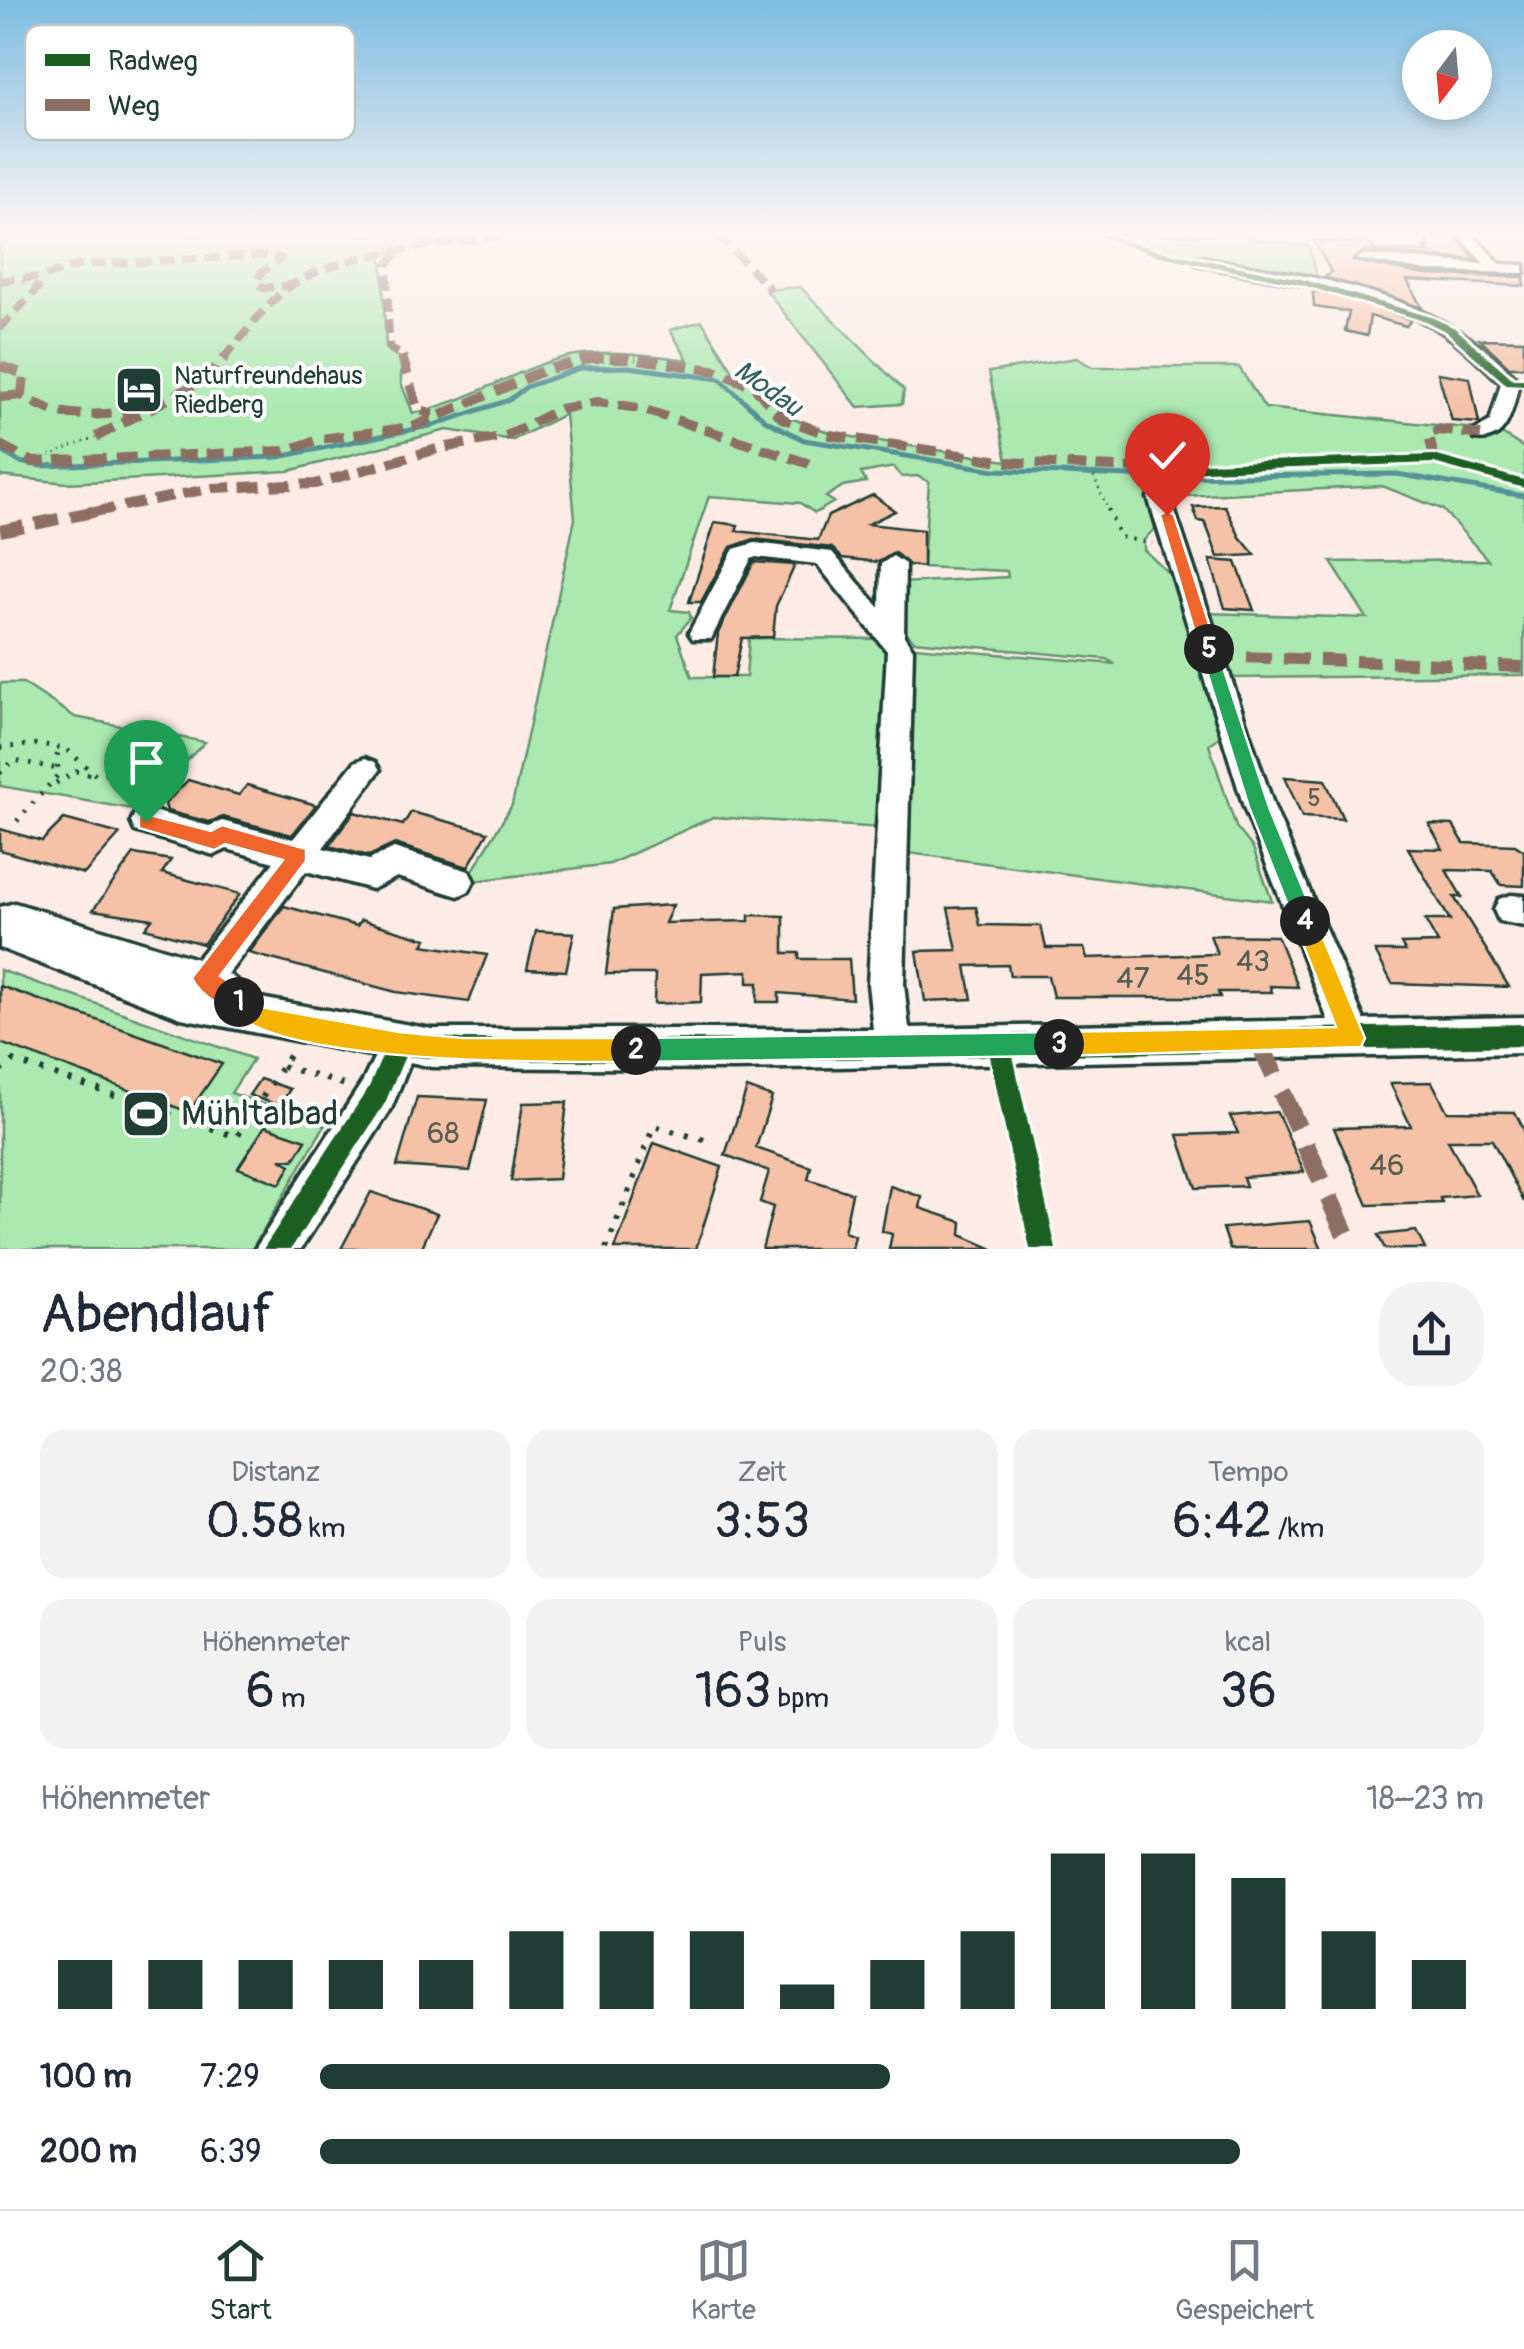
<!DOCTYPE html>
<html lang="de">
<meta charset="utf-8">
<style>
body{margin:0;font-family:Pangolin,sans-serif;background:#f2f2f3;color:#1f2937;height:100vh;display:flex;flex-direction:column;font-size:38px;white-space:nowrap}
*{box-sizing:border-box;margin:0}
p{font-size:32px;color:#747a83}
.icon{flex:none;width:55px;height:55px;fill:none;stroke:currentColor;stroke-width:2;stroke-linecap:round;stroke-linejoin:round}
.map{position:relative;height:1249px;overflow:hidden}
.details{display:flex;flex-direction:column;background:#fff;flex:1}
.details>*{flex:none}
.needle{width:65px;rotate:196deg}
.controls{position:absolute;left:1402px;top:30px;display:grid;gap:20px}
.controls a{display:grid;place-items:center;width:90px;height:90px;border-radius:50%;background:#fff;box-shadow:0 5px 15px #0003;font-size:50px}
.pin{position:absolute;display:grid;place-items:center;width:85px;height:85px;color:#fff;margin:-102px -42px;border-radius:50% 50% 50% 0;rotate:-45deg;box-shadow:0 0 10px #0007}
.pin .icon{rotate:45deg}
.km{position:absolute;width:50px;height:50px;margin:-25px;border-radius:50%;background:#222;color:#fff;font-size:28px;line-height:50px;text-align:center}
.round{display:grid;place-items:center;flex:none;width:105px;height:105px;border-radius:40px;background:#f2f2f3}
.summary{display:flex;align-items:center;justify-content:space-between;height:170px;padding:0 40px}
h1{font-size:55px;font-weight:600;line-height:75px}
.stats{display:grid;grid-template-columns:repeat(3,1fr);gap:15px;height:170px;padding:10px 40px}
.stats div{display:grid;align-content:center;border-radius:25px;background:#f2f2f3;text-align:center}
.stats b{font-size:50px;font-weight:600}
.stats small{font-size:28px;font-weight:400}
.stats p{font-size:28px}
.chart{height:280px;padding:20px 40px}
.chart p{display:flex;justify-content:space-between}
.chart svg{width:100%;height:180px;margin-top:10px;stroke:#1f3d34;stroke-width:6}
ul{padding:0 40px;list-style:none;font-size:32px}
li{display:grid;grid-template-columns:160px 120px 1fr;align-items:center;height:75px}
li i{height:25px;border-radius:12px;background:#1f3d34}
.tabs{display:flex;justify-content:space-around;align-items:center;height:140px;border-top:2px solid #e0e1e3;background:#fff;font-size:28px;color:#747a83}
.tabs a{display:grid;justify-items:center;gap:5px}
.tabs .on{color:#1f3d34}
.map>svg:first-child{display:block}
</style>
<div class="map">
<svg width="1524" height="1249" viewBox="0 0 1524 1249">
<rect width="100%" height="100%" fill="#fcece5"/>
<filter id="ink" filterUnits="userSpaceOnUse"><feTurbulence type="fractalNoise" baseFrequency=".01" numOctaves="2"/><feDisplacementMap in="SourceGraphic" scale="20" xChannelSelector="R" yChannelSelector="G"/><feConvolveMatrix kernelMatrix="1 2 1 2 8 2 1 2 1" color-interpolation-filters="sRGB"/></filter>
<g filter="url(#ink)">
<!-- green -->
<g fill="#abe9b1" stroke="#659372" stroke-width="2.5">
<path d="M0,235H494L390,252L382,258L386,349L401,359V383L413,413C464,403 508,374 557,359C598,347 646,355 688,360L670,330L702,321L733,371L756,384L790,418L834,434L1007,461L989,372L1077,358L1092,367H1239L1265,408L1497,431L1524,448V675L1229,678L1207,613L1367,618L1331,562L1488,560L1442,509L1382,486L1166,497L1157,473L1437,463L1427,455L1151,469L1167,515L1144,540V550L1183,587L1224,733L1209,745L1236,827L1253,848L1272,901L893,851L904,646L1115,664L1106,659L914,641L902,628L901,583L1008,577L1007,571L923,567L929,482L917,476L902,477L894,467L861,473L866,482L843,486L826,497L834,502L815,513L800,503L709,496L670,610L689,612L691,618L677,635L692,677H746L749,638L891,639L882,828L713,817L610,864L466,882L512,805L575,519L565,414L513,440L447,430L289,471L67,483L0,476Z"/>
<path d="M1112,235H1250V239L1309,246L1319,286L1168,252Z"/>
<path d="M800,287L904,390L902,404L858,407L766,290Z"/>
<path d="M0,683H23L75,717L205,742L138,810L0,786Z"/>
<path d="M0,970L253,1059L231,1093L325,1125L252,1249H0Z"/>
</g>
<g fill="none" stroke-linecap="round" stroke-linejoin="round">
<!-- stream -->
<path stroke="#579198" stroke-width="5" d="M0,450L19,462L42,466L279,457L434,425L509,400L526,387L580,368L628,367L720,379L765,420L804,440L995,470L1151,477L1397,474L1524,496"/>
</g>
<!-- building -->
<g fill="#f5c1a7" stroke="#1f3d34" stroke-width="2.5">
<path d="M1423,235H1455L1475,260L1363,251L1353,261L1426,275L1524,277V286L1407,280L1422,308L1325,277L1331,272L1314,241L1368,243L1375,250L1428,252L1422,246H1430Z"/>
<path d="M1313,291L1353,300L1411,320L1406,326L1370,316L1367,336L1345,331L1349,312L1314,307Z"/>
<path d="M1480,339L1524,340V367H1509Z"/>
<path d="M1438,373L1470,378L1479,423L1452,421Z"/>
<path d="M873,495L895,511L868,524L923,530V567L909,565L895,553L878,562L842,558L832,548L754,539L731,547L701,602H689L715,522L738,525L736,531L818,540L828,516Z"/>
<path d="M1225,506L1240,537L1255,555L1218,557L1205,522L1198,521L1193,507Z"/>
<path d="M1210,560L1236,562L1254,610L1225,608Z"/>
<path d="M754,562L795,565L776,606L773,637L742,638L734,677H713L718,633Z"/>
<path d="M1285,777L1325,780L1343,819L1302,817Z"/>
<path d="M188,780L239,795L247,785L316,805L292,835L223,817L209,822L167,811L165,804Z"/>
<path d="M354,812L403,825L411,812L488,832L468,867L395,844L369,856L329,846Z"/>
<path d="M64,819L120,834L84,874L0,850V829L42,841Z"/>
<path d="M1429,824L1453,825L1464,843L1515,845L1524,851V886L1501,885L1492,871L1446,870L1462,897H1454L1509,987L1392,983L1375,951H1405L1401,944L1438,943L1425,920H1450L1408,848L1443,849Z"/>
<path d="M134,854L171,860L162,873L240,894L203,944L145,928L152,919L93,910Z"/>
<path d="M673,905L665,923L749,921V915L784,916V953H799V959H849L852,999L779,993V1002H757L758,983H748V971L702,973L701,1002L654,1004L655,974H606L614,909Z"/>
<path d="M284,906L357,926L361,920L427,939L423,945L487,955L469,1002L396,992L249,953Z"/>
<path d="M976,907L980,925L1041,926L1046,948H1084L1087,958L1217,954L1210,935L1277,936L1298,987L1270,986L1272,992H1218L1220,997H1053L1048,976H1010L1008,965L966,966L972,999L925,1001L917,951L957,950L948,908Z"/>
<path d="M536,931L574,933L566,971L527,969Z"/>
<path d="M0,986L222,1064L189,1112L0,1043Z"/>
<path d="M260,1079L290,1089L280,1106L249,1095Z"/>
<path d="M1432,1082L1447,1111L1515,1112L1524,1130V1202L1492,1140H1448L1477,1195L1440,1198L1442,1203L1368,1205L1334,1128L1411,1126L1390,1083Z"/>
<path d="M747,1088L772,1097L756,1148L811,1167L808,1179L852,1193L844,1232L855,1236L852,1249H762L773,1207L760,1202L769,1171L725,1155Z"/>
<path d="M417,1097L487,1100L470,1171L397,1166Z"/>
<path d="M567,1102L558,1179L511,1181L523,1103Z"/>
<path d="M1277,1112L1304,1172L1243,1177L1246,1186L1196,1188L1178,1135L1238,1133L1230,1116Z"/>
<path d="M265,1126L306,1140L294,1160L280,1159L291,1165L280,1184L238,1168Z"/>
<path d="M654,1143L722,1167L696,1249H615Z"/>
<path d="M890,1186L922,1197L920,1208L962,1222L961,1235L993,1249H889L892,1234L882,1231Z"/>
<path d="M371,1192L437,1214L421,1249H341Z"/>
<path d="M1310,1221L1322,1249H1230L1223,1228Z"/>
<path d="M1416,1231L1425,1249H1385L1378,1235Z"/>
</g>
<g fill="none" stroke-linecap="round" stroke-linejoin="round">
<!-- minor casing -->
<g stroke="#1f3d34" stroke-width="7">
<g id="minor">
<path d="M1459,235H1473L1500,264L1524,265V273L1427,271L1356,259L1363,255L1484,264Z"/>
<path d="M1201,257C1313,278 1440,290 1519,382C1513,407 1509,445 1474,439V431L1490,421L1501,383C1482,366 1464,346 1442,332C1370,288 1276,283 1196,264V258Z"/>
<path d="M1159,491L1170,497L1274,807L1364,1020L1524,1017V1053L734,1069L432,1067L410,1062L391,1109L301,1249H255L363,1081L375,1056L181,1018L0,948V907L15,903L197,959L274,862L227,849L214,855L135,831L131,822L135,813L146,809L209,826L222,821L293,839L355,762L365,758L375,762L380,770L323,848L369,860L394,848L469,871L474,881L469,891L458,896L397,877L372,889L306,871L228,974L260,998L432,1029H873L868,984L887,651L817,564L756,557L751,559L711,639H693L689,633L731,554L734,549L755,543L832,552L880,608L881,564L893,556L905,564L904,636L913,649L904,984L909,1028L1328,1020L1244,807L1148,497Z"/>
<path d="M1511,895L1524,896V926L1499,921L1494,910L1499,899Z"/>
</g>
</g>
<!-- path-far3 -->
<g stroke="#1f3d34" stroke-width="2.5" stroke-dasharray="1 5" stroke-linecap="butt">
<path d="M33,462L96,437"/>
<path d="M1094,477L1109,512"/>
</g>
<!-- path-far2 -->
<path stroke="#1f3d34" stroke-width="4" stroke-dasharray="2.5 8" stroke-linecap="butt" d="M1108,509L1120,537L1152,544"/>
<!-- path-far1 -->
<g stroke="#1f3d34" stroke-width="5" stroke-dasharray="2.5 9" stroke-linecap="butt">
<path d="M0,748L38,744L65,748L97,776L165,759L179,763L174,773L164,778L135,769"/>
<path d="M0,773L14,760L58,769"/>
<path d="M56,783L76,771L92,775"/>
<path d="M17,821L58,775L57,747"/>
</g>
<!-- path -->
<g stroke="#1f3d34" stroke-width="6" stroke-dasharray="4 11" stroke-linecap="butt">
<path d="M282,1066L349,1086"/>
<path d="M0,1071L14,1061L237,1137L294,1048"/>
<path d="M606,1249L654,1126L708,1141"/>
</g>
<!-- minor -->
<use href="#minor" fill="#fff" fill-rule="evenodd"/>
<!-- quiet-far3 -->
<g stroke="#8d6e63" stroke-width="8" stroke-dasharray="15 8" stroke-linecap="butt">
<path d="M718,235L771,290"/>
<path d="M396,254L387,265L389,347L405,358"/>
<path d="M0,281L44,276L81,265L265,255L281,258L261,273L257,283L264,288L291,285"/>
<path d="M0,328L38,288L23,279"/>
<path d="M224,358C242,337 260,313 280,294C328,251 442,246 504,235"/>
<path d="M589,358H636"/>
</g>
<!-- quiet-far2 -->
<g stroke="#8d6e63" stroke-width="10" stroke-dasharray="20 10" stroke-linecap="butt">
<path d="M402,356L417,408L433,415"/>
<path d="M0,366L24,374L22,395C62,422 93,415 138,411"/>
<path d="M0,397L22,395"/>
<path d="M96,437L206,379L226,356"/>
<path d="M0,445L33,462L284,451L321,439L413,427L545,370L591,358H633L718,371L754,387L782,418L830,435L1007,462L1158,469"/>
<path d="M1434,459L1429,434L1439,430L1481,435"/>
<path d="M1150,469L1159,497"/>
<path d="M94,512L213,488L315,484L437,449L506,436L560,409L598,402L639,408L813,465"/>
</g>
<!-- quiet-far1 -->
<g stroke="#8d6e63" stroke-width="12" stroke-dasharray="24 12" stroke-linecap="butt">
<path d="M0,531L107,509"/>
<path d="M1211,656L1524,667"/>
</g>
<!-- quiet -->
<path stroke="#8d6e63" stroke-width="19" stroke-dasharray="39 19" stroke-linecap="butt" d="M1258,1039L1352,1249"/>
<!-- cycleway casing -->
<g stroke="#fff" stroke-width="6">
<g id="cycleway">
<path d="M1096,235H1108L1160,251L1301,279L1431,317L1455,328L1513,379H1524V385L1506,384L1447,332L1425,321L1299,284L1155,255Z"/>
<path d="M1434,455L1524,480V488L1434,463L1150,473L1144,469L1150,465Z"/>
<path d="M1524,1024V1046L1013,1056L1056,1249H1030L990,1056L734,1061H462L405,1056L385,1103L291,1249H263L369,1087L391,1036L399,1033L462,1039H734Z"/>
</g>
</g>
<!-- cycleway -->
<use href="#cycleway" fill="#1b5e20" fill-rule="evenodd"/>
</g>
</g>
<!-- sky -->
<linearGradient id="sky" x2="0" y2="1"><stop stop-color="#7dbce2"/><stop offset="0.57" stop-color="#fef6f3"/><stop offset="1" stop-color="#fef6f3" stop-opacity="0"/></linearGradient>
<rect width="1524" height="410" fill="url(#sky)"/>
<!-- split-1 -->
<path fill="#f0652b" stroke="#fff" stroke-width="2.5" d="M146,814L211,831L222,825L306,849V861L220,976L247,994V1010C231,1017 199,994 192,978L283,860L225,844L214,850L139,828V816Z"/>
<!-- split-2 -->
<path fill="#f5b400" stroke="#fff" stroke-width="2.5" d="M239,990L261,1007L399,1032L462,1038H636L644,1042L648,1050L644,1059L636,1062C567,1062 254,1067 227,1002Z"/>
<!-- split-3 -->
<path fill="#22a559" stroke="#fff" stroke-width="2.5" d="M1059,1032L1068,1035L1071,1044L1068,1052L1059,1056L636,1062L627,1059L624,1050L627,1042L636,1038Z"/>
<!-- split-4 -->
<path fill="#f5b400" stroke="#fff" stroke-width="2.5" d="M1305,911L1313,914L1365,1038L1361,1047L1059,1056L1051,1052L1047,1044L1051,1035L1059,1032L1336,1027L1294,921Z"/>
<!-- split-5 -->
<path fill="#22a559" stroke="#fff" stroke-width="2.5" d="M1209,643L1217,649L1269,807L1316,921L1305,931L1297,928L1249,807L1200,649Z"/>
<!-- split-6 -->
<path fill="#f0652b" stroke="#fff" stroke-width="2.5" d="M1167,511L1174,515L1217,649L1215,653L1200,649L1160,515Z"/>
<!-- icons -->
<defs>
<g id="hotel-square" transform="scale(2.5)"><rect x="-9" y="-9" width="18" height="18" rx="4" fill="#1f3d34" stroke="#fff"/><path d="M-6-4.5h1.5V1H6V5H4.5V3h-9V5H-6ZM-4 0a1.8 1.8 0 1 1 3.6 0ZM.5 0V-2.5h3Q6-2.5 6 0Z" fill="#fff"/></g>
<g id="stadium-square" transform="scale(2.5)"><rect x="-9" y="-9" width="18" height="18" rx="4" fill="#1f3d34" stroke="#fff"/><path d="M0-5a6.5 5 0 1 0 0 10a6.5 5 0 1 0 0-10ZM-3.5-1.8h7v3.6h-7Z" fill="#fff"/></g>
</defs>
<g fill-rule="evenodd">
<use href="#hotel-square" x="139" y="390"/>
<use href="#stadium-square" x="146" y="1114"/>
</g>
<g text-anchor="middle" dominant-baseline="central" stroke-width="8" stroke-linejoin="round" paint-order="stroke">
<!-- far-poi labels -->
<g font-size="25" fill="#1f3d34" stroke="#fff" text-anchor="start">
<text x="174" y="376">Naturfreundehaus<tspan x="174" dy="29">Riedberg</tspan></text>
</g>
<!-- number labels -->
<g font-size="25" fill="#545e51">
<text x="1314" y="798">5</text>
</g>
<!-- far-water labels -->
<g font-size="28" font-style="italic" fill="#36605e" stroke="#fff">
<text transform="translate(768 389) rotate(35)">Modau</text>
</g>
<!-- near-number labels -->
<g font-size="30" fill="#545e51">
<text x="1253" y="961">43</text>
<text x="1193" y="975">45</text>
<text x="1133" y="978">47</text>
<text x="443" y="1133">68</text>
<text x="1387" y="1165">46</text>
</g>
<!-- near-poi labels -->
<g font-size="35" fill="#1f3d34" stroke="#fff" text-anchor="start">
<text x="181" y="1114">Mühltalbad</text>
</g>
</g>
<!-- legend -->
<rect x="25" y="25" width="330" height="115" rx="15" fill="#fff" stroke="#bcc5c2" stroke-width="2.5"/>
<rect x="45" y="54" width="45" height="12" fill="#1b5e20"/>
<rect x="45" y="99" width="45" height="12" fill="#8d6e63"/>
<g font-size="28" fill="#1f3d34">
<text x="108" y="70">Radweg</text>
<text x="108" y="115">Weg</text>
</g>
</svg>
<div class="controls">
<a><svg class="needle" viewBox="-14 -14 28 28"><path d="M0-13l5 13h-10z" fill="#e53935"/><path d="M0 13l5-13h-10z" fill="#747a83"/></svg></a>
</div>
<div class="pin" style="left:146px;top:822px;background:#1e9e55"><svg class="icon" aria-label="arrive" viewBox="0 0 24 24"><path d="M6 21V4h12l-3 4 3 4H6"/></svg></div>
<div class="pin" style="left:1167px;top:515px;background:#d93025"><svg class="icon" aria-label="check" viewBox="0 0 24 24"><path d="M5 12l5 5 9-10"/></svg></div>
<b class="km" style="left:239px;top:1002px">1</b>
<b class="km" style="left:636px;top:1050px">2</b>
<b class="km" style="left:1059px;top:1044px">3</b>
<b class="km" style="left:1305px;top:921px">4</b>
<b class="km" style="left:1209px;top:649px">5</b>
</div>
<section class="details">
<div class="summary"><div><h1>Abendlauf</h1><p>20:38</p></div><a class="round"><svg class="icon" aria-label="share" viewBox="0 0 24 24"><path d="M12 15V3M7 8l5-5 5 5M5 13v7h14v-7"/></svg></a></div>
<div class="stats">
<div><p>Distanz</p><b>0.58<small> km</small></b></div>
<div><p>Zeit</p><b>3:53</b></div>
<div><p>Tempo</p><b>6:42<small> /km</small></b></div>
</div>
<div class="stats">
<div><p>Höhenmeter</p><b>6<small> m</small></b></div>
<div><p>Puls</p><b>163<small> bpm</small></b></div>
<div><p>kcal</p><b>36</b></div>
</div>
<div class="chart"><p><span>Höhenmeter</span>18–23 m</p>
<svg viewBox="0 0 160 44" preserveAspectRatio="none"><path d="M5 44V32M15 44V32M25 44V32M35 44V32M45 44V32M55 44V25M65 44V25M75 44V25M85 44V38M95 44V32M105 44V25M115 44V6M125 44V6M135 44V12M145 44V25M155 44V32"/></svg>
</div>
<ul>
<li><b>100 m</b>7:29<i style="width:49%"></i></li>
<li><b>200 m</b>6:39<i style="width:79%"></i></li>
</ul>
</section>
<nav class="tabs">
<a class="on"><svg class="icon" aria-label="home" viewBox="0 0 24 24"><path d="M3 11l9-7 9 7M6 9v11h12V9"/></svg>Start</a>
<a><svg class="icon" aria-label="map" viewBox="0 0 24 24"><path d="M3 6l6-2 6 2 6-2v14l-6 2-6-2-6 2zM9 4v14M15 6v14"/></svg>Karte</a>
<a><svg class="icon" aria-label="saved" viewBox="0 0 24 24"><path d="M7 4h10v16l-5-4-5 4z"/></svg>Gespeichert</a>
</nav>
